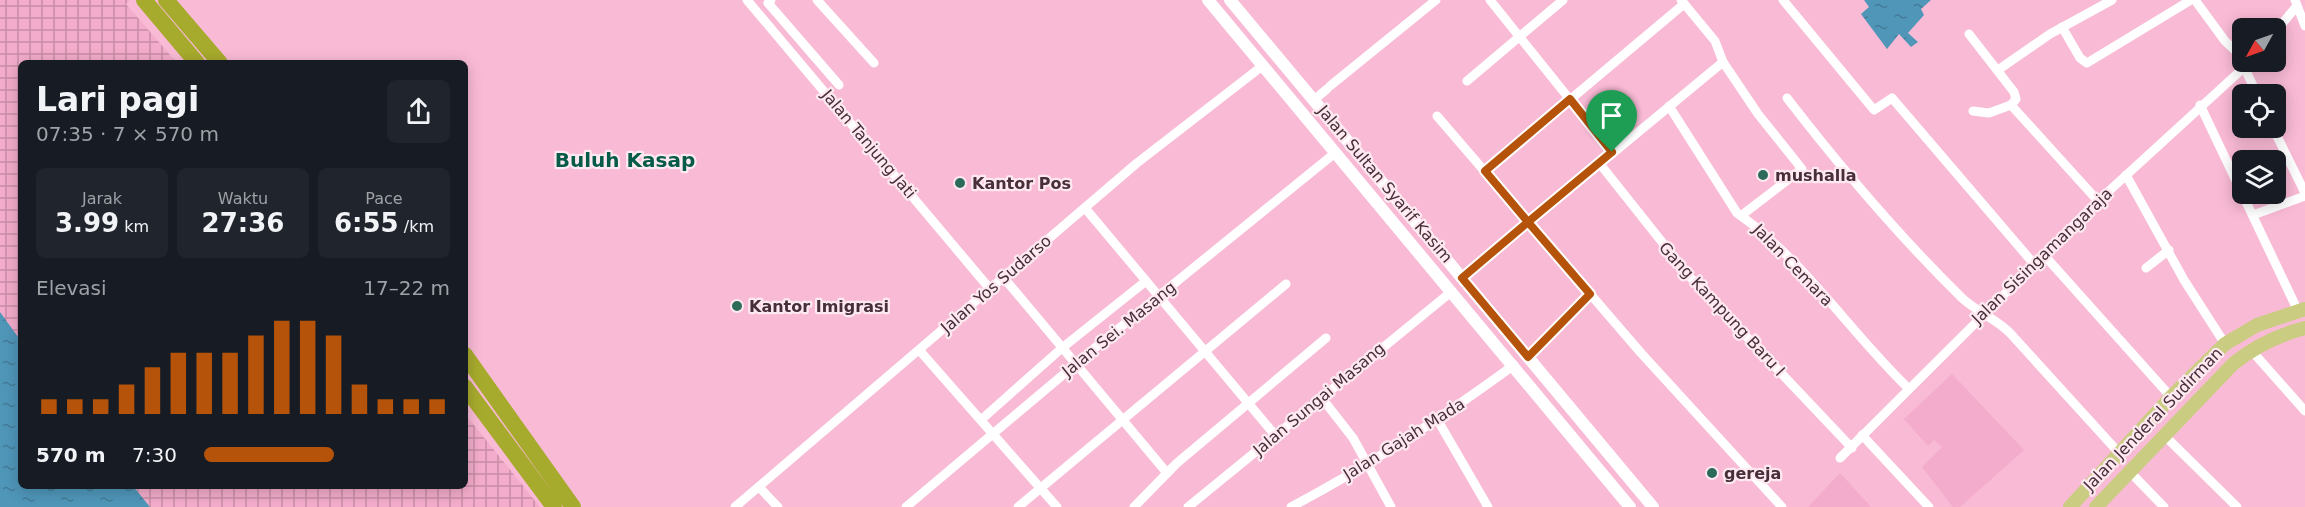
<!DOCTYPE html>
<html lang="id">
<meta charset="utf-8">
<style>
body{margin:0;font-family:"DejaVu Sans",sans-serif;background:#20242c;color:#f1f3f6;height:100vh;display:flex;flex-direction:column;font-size:22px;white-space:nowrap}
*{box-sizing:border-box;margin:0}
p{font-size:20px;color:#9ea1a6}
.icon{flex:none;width:33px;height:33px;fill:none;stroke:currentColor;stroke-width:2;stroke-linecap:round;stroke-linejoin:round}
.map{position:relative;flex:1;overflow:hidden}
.sheet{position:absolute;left:18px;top:60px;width:450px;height:429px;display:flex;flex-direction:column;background:#171b24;border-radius:9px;box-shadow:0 3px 15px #0003}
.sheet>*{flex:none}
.needle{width:39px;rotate:230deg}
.fabs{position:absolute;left:2232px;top:18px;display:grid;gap:12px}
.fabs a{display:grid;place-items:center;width:54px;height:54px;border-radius:9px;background:#171b24;box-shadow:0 3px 15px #0003;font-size:30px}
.pin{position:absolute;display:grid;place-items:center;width:51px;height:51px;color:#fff;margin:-62px -26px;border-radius:50% 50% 50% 0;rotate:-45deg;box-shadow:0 0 6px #0007}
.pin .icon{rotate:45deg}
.round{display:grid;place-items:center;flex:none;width:63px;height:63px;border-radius:9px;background:#20242c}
.summary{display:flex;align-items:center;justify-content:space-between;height:102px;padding:0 18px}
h1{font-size:33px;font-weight:600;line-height:45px}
.figures{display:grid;grid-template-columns:repeat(3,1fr);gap:9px;height:102px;padding:6px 18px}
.figures div{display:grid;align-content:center;border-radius:9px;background:#20242c;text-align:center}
.figures b{font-size:26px;font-weight:600}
.figures small{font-size:16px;font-weight:400}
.figures p{font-size:16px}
.chart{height:168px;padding:12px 18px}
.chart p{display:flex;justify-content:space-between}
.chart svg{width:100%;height:108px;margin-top:6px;stroke:#b45309;stroke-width:6}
ul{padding:0 18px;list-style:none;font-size:20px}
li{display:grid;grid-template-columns:96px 72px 1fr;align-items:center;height:45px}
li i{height:15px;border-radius:8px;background:#b45309}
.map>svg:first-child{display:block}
</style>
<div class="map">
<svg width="2305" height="507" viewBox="0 0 2305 507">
<defs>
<pattern id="industrial-grid" width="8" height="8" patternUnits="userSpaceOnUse" patternTransform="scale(1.5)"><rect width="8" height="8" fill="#f3accb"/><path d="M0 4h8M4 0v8" fill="none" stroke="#c78ca6"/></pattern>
<pattern id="water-ripples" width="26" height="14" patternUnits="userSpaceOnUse" patternTransform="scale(1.5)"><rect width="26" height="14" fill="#4f96b9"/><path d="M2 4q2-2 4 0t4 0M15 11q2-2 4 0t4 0" fill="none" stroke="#437b97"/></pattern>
</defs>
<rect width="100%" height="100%" fill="#f9bad5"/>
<!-- built -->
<g fill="#f3accb">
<path d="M1952,374L2024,450L1960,507H1953L1922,467L1942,447L1934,440L1928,446L1904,419Z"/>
<path d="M1840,473L1871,507H1808Z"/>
</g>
<!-- industrial -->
<g fill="url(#industrial-grid)">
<path d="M0,0H130L126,4L177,63H21V341L0,312Z"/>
<path d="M465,414L540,507H150L133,486H465Z"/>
</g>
<!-- water -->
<g fill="url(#water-ripples)">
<path d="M1864,0H1931L1921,9L1924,15L1908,33L1918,42L1911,47L1899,34L1887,49L1861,14L1869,7Z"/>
<path d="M0,312L21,341V486H133L150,507H0Z"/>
</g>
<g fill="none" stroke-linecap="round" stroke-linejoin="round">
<!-- street -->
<g stroke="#fff" stroke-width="9">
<path d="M747,0L990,289"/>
<path d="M771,0L768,3L839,85"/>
<path d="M817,0L874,63"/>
<path d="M1490,0L1612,152"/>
<path d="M1681,0L1715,41L1723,62L1758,114L1802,169L1742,215"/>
<path d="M1783,0L1874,110L1892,98L2034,264"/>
<path d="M2195,0L2225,41L2242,57"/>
<path d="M2295,0L2305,26"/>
<path d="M2062,27L2080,58L2087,63L2191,0"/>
<path d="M2276,31L2296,7"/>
<path d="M1969,34L2014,92L2016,99L2011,105L2098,201"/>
<path d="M2244,67L2257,94"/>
<path d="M1998,70L2050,34L2112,0"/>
<path d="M1467,81L1563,0"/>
<path d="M1330,86L1436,0"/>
<path d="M1787,98C1841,168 1899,236 1962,298C1977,312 1995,318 2010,333L2120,454"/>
<path d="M1315,99L1327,89"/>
<path d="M2200,105L2298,311"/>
<path d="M1669,106L1737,213C1803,259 1850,332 1908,388"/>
<path d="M1973,111L1989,113L2011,105"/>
<path d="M1437,116L1641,353L1782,507"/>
<path d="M2273,128L2305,193"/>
<path d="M1600,164L1689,276L1852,448"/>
<path d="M1485,171L1684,4"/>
<path d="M2126,175L2184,280L2225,344"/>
<path d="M1085,208L1275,435"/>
<path d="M2253,215L2305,196"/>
<path d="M2044,255L2171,397"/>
<path d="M2146,268L2169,250"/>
<path d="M1004,278L1167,473"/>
<path d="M1462,278L1723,62"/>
<path d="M2251,350L2305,411"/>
<path d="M920,351L1057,507"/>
<path d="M1529,357L1590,294"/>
<path d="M1321,397L1353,438L1391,507"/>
<path d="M982,419L1062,348L1146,281"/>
<path d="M1437,419L1488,507"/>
<path d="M1862,435L1929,507"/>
<path d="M2164,435L2237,507"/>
<path d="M1840,458L2098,201L2250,62"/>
<path d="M2130,472L2164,507"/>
<path d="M759,487L778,507"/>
<path d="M735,507L1137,163L1261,67"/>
<path d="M906,507L1096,347L1335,153"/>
<path d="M1018,507L1286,284"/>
<path d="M1134,507L1177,463L1326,338"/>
<path d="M1188,507L1451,292"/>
<path d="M1291,507C1369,466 1443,417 1514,365"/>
</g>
<!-- secondary -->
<g stroke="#fff" stroke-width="12">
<path d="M1208,0L1630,507"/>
<path d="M1230,0L1653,507"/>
</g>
<!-- primary -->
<g stroke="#cacd81" stroke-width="14">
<path d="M2070,507L2171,397L2225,344L2257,325L2305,309"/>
<path d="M2096,507L2233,364C2255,346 2278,335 2305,328"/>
</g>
<!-- highway -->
<g stroke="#a7ab2d" stroke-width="16">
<path d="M144,0L197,63"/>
<path d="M166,0L220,63"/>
<path d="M465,355L573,507"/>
<path d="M465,387L554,507"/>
</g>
</g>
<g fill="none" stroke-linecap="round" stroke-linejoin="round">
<!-- route casing -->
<g stroke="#fff" stroke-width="12">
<path id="route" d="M1612,152L1528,222L1590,294L1528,357L1462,278L1528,222L1485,171L1570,99L1612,152"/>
</g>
<!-- route -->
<use href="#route" stroke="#b45309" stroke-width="8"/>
</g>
<!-- markers -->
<g fill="#2c6b59" stroke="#fee9f1" stroke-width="2">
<circle cx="1763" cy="175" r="6"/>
<circle cx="960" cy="183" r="6"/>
<circle cx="737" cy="306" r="6"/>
<circle cx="1712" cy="473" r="6"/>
</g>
<g text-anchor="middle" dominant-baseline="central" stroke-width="4.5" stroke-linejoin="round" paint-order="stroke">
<!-- street labels -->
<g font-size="16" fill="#472e39" stroke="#fee9f1">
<text transform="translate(869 144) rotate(50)">Jalan Tanjung Jati</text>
<text transform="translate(1385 184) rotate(50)">Jalan Sultan Syarif Kasim</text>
<text transform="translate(2042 256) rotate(-44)">Jalan Sisingamangaraja</text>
<text transform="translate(1793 265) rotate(46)">Jalan Cemara</text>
<text transform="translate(996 284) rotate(-41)">Jalan Yos Sudarso</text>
<text transform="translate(1722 309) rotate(47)">Gang Kampung Baru I</text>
<text transform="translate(1119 329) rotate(-39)">Jalan Sei. Masang</text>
<text transform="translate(1319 399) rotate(-40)">Jalan Sungai Masang</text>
<text transform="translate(2153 419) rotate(-46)">Jalan Jenderal Sudirman</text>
<text transform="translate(1404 439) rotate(-32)">Jalan Gajah Mada</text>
</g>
<!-- poi labels -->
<g font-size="16" font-weight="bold" fill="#472e39" stroke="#fee9f1" text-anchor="start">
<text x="1775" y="175">mushalla</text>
<text x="972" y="183">Kantor Pos</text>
<text x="749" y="306">Kantor Imigrasi</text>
<text x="1724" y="473">gereja</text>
</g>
<!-- quarter labels -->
<g font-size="20" font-weight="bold" fill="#065b48" stroke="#fee9f1">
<text x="625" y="160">Buluh Kasap</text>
</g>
</g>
</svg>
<div class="fabs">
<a><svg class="needle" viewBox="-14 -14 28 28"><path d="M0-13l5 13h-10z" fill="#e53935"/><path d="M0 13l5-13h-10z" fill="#9ea1a6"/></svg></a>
<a><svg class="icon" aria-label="locate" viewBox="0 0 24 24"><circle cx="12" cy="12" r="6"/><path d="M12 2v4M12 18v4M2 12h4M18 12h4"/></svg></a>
<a><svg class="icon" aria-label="layers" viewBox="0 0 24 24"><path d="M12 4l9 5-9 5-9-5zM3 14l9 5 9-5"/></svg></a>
</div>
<div class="pin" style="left:1612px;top:152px;background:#1e9e55"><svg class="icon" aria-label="arrive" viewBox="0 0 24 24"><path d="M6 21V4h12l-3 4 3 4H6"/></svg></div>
<section class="sheet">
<div class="summary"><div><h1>Lari pagi</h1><p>07:35 · 7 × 570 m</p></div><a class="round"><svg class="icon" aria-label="share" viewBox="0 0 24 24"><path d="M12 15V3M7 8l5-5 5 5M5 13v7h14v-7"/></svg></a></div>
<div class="figures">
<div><p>Jarak</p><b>3.99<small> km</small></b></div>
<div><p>Waktu</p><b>27:36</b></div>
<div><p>Pace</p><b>6:55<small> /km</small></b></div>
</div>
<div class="chart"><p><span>Elevasi</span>17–22 m</p>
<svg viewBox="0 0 160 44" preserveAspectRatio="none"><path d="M5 44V38M15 44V38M25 44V38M35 44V32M45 44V25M55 44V19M65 44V19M75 44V19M85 44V12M95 44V6M105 44V6M115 44V12M125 44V32M135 44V38M145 44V38M155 44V38"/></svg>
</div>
<ul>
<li><b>570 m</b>7:30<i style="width:53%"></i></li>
</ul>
</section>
</div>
